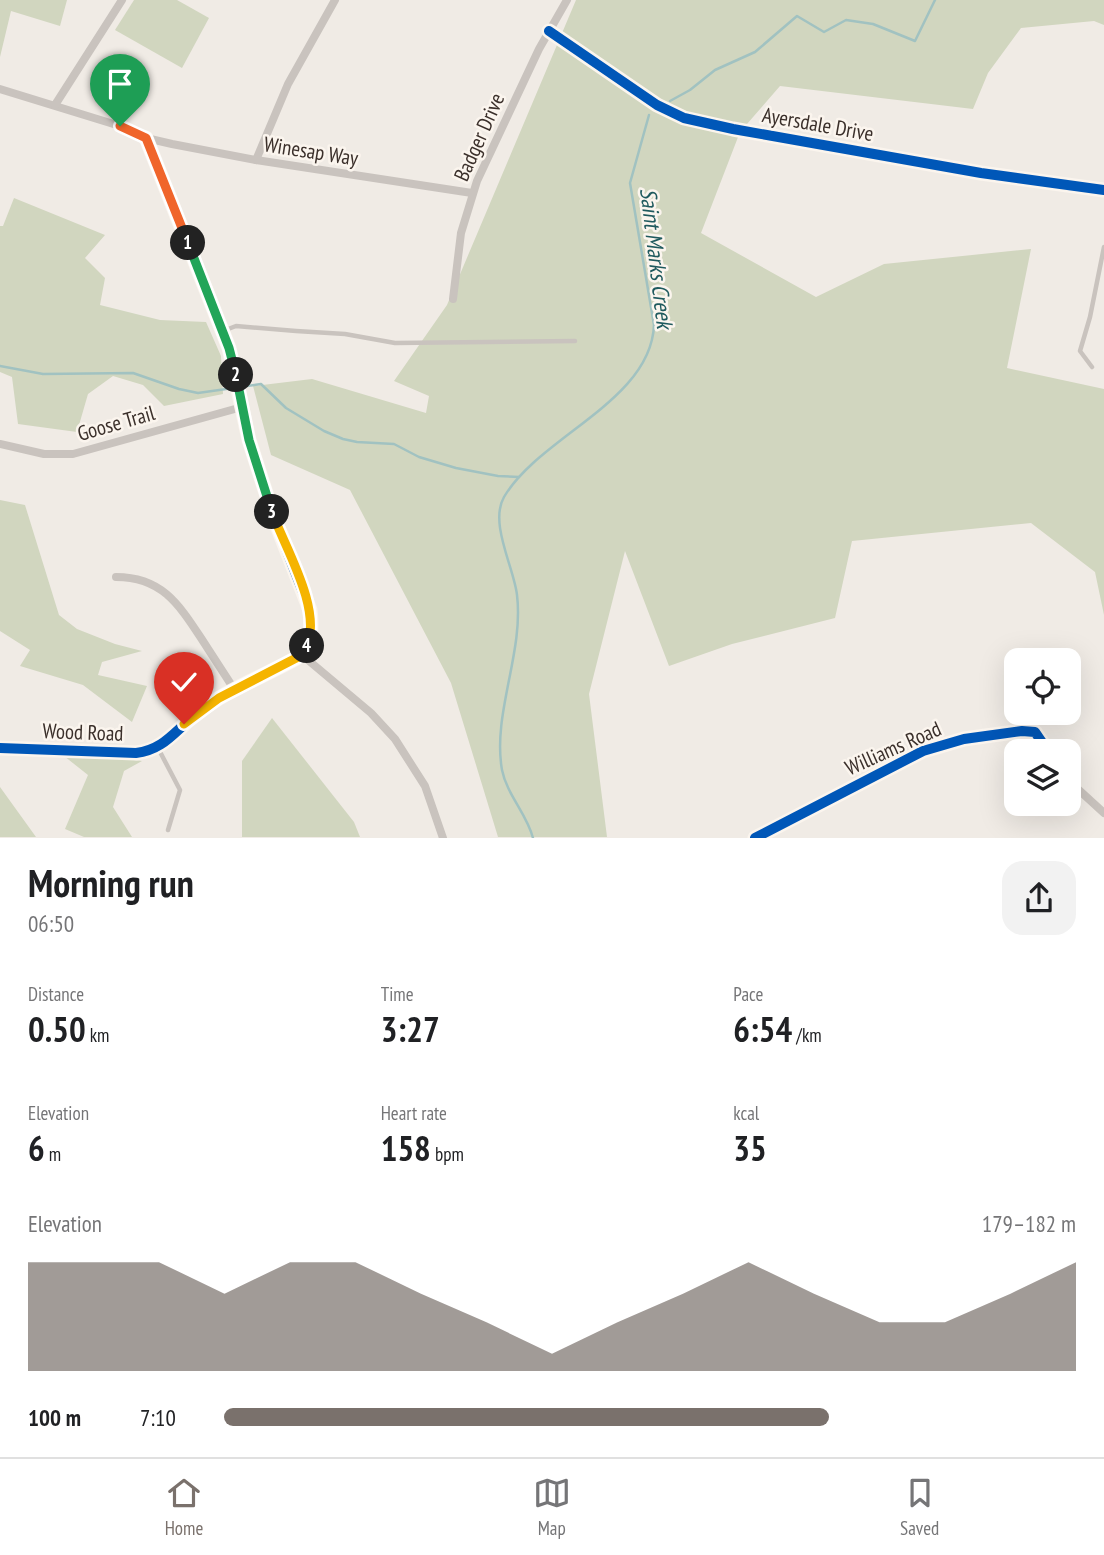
<!DOCTYPE html>
<meta charset="utf-8">
<style>
body{margin:0;font-family:"PT Sans Narrow",sans-serif;background:#f2f2f2;color:#202124;height:100vh;display:flex;flex-direction:column;font-size:26px;white-space:nowrap}
*{box-sizing:border-box;margin:0}
p{font-size:23px;color:#757577}
.icon{flex:none;width:38px;height:38px;fill:none;stroke:currentColor;stroke-width:2;stroke-linecap:round;stroke-linejoin:round}
.map{position:relative;height:838px;overflow:hidden}
.details{display:flex;flex-direction:column;background:#fff;flex:1}
.details>*{flex:none}
.controls{position:absolute;left:1004px;top:648px;display:grid;gap:14px}
.controls a{display:grid;place-items:center;width:77px;height:77px;border-radius:14px;background:#fff;box-shadow:0 7px 28px #0002;font-size:35px}
.pin{position:absolute;display:grid;place-items:center;width:60px;height:60px;color:#fff;margin:-72px -30px;border-radius:50% 50% 50% 0;rotate:-45deg;box-shadow:0 0 7px #0007}
.pin .icon{rotate:45deg}
.km{position:absolute;width:35px;height:35px;margin:-18px;border-radius:50%;background:#222;color:#fff;font-size:19px;line-height:35px;text-align:center}
.round{display:grid;place-items:center;flex:none;width:74px;height:74px;border-radius:21px;background:#f2f2f2}
.summary{display:flex;align-items:center;justify-content:space-between;height:119px;padding:0 28px}
h1{font-size:38px;font-weight:800;line-height:52px}
.figures{display:grid;grid-template-columns:repeat(3,1fr);gap:10px;height:119px;padding:7px 28px}
.figures div{display:grid;align-content:center}
.figures b{font-size:35px;font-weight:800}
.figures small{font-size:19px;font-weight:400}
.figures p{font-size:19px}
.chart{height:196px;padding:14px 28px}
.chart p{display:flex;justify-content:space-between}
.chart svg{width:100%;height:126px;margin-top:7px;fill:#7a716c;opacity:.7}
ul{padding:0 28px;list-style:none;font-size:23px}
li{display:grid;grid-template-columns:112px 84px 1fr;align-items:center;height:52px}
li i{height:18px;border-radius:9px;background:#7a716c}
.menu{display:flex;justify-content:space-around;align-items:center;height:98px;border-top:2px solid #e0e0e0;background:#fff;font-size:19px;color:#757577}
.menu a{display:grid;justify-items:center;gap:4px}
.menu .active{color:#7a716c}
.map>svg:first-child{display:block}
</style>
<div class="map">
<svg width="1104" height="838" viewBox="0 0 1104 838">
<rect width="100%" height="100%" fill="#f0ebe5"/>
<!-- green -->
<g fill="#d1d6bf">
<path d="M0,0H67L60,26L11,11L0,57Z"/>
<path d="M134,0H177L209,18L182,68L115,30Z"/>
<path d="M576,0H1104V25L1094,21L1021,28L988,73L973,109L780,86L740,132L701,233L816,297L884,264L1031,249L1007,368L1104,389V615L1095,572L1031,523L852,541L835,618L732,644L669,666L625,551L589,694L607,837H498L451,683L350,490L271,455L253,386L312,379L426,413L429,396L394,381L447,305Z"/>
<path d="M14,198L105,235L85,258L105,278L100,305L160,320L206,322L221,356L223,394L164,406L143,385L113,376L88,394L77,432L18,424L12,377L0,372V226H3Z"/>
<path d="M0,500L25,505L59,615L77,629L115,644L142,651L102,662L98,675L147,686L132,722L83,685L20,666L30,650L0,631Z"/>
<path d="M272,718L354,822L360,837H242V761Z"/>
<path d="M83,754L142,761L124,771L113,807L132,837H84L65,829L88,775L64,756Z"/>
<path d="M0,786V787L36,837H0Z"/>
</g>
<g fill="none" stroke-linecap="round" stroke-linejoin="round">
<!-- stream -->
<g stroke="#a1c2c1" stroke-width="2.5">
<path d="M670,101L690,90L715,70L755,52L797,16L824,32L846,20L873,24L915,41L935,0"/>
<path d="M0,366L43,374L133,373L179,389L198,393L261,384L286,408L324,431L343,439L357,442L394,444L419,457L456,468L498,476L519,477"/>
<path d="M533,838C527,814 507,795 502,770C492,714 524,653 517,595C514,568 489,523 504,497C540,436 651,401 654,325L630,183L649,115"/>
</g>
<!-- lane -->
<g stroke="#c9c3be" stroke-width="4.5">
<path d="M223,331L236,326L296,331L345,334L395,343L575,341"/>
<path d="M1092,367L1080,351L1090,317L1104,247"/>
<path d="M158,748L180,790L168,830"/>
</g>
<!-- street -->
<g stroke="#c9c3be" stroke-width="8">
<path d="M549,31L657,105L684,118L733,129L981,173L1104,190"/>
<path d="M0,89L120,126L146,138L172,144L256,160L472,193"/>
<path d="M55,105L122,0"/>
<path d="M256,160L288,84L335,0"/>
<path d="M453,299L461,233L477,181L539,49L567,0"/>
<path d="M0,444L44,454H73L242,407"/>
<path d="M116,577C161,577 178,603 201,638C212,655 223,672 234,689"/>
<path d="M302,655L371,713L395,739L425,786L443,838"/>
<path d="M0,748L136,753C163,750 174,732 194,716C226,689 266,676 302,655C312,640 312,626 310,610L274,518L249,440L229,348L146,138"/>
<path d="M1069,781L1104,813"/>
<path d="M755,838L923,751L964,739L1022,731L1035,732L1048,751"/>
</g>
<!-- cycleway casing -->
<g stroke="#fbf5ee" stroke-width="15">
<g id="cycleway">
<path d="M549,31L657,105L684,118L733,129L981,173L1104,190"/>
<path d="M0,748L136,753C163,750 174,732 194,716C226,689 266,676 302,655C312,640 312,626 310,610L274,518L249,440L229,348L146,138"/>
<path d="M755,838L923,751L964,739L1022,731L1035,732L1048,751"/>
</g>
</g>
<!-- cycleway -->
<use href="#cycleway" stroke="#0057b8" stroke-width="10"/>
</g>
<g fill="none" stroke-linecap="round" stroke-linejoin="round">
<!-- split-1 casing -->
<g stroke="#fff" stroke-width="14">
<path id="split-1" d="M120,126L146,138L188,243"/>
</g>
<!-- split-2 casing -->
<g stroke="#fff" stroke-width="14">
<path id="split-2" d="M188,243L229,348L236,375"/>
</g>
<!-- split-3 casing -->
<g stroke="#fff" stroke-width="14">
<path id="split-3" d="M236,375L249,440L272,512"/>
</g>
<!-- split-4 casing -->
<g stroke="#fff" stroke-width="14">
<path id="split-4" d="M272,512C285,548 322,608 307,646"/>
</g>
<!-- split-5 casing -->
<g stroke="#fff" stroke-width="14">
<path id="split-5" d="M184,724L219,698L302,655L307,646"/>
</g>
<!-- split-1 -->
<use href="#split-1" stroke="#f0652b" stroke-width="9"/>
<!-- split-2 -->
<use href="#split-2" stroke="#22a559" stroke-width="9"/>
<!-- split-3 -->
<use href="#split-3" stroke="#22a559" stroke-width="9"/>
<!-- split-4 -->
<use href="#split-4" stroke="#f5b400" stroke-width="9"/>
<!-- split-5 -->
<use href="#split-5" stroke="#f5b400" stroke-width="9"/>
</g>
<g text-anchor="middle" dominant-baseline="central" stroke-width="5" stroke-linejoin="round" paint-order="stroke">
<!-- street labels -->
<g font-size="21" fill="#3b302b" stroke="#fbf5ee">
<text transform="translate(818 124) rotate(10)">Ayersdale Drive</text>
<text transform="translate(479 137) rotate(-66)">Badger Drive</text>
<text transform="translate(311 151) rotate(9)">Winesap Way</text>
<text transform="translate(116 423) rotate(-16)">Goose Trail</text>
<text transform="translate(83 732) rotate(2)">Wood Road</text>
<text transform="translate(893 748) rotate(-24)">Williams Road</text>
</g>
<!-- water labels -->
<g font-size="23" font-style="italic" fill="#1f5a5e" stroke="#fbf5ee">
<text transform="translate(657 258) rotate(83)">Saint Marks Creek</text>
</g>
</g>
</svg>
<div class="controls">
<a><svg class="icon" aria-label="locate" viewBox="0 0 24 24"><circle cx="12" cy="12" r="6"/><path d="M12 2v4M12 18v4M2 12h4M18 12h4"/></svg></a>
<a><svg class="icon" aria-label="layers" viewBox="0 0 24 24"><path d="M12 4l9 5-9 5-9-5zM3 14l9 5 9-5"/></svg></a>
</div>
<div class="pin" style="left:120px;top:126px;background:#1e9e55"><svg class="icon" aria-label="arrive" viewBox="0 0 24 24"><path d="M6 21V4h12l-3 4 3 4H6"/></svg></div>
<div class="pin" style="left:184px;top:724px;background:#d93025"><svg class="icon" aria-label="check" viewBox="0 0 24 24"><path d="M5 12l5 5 9-10"/></svg></div>
<b class="km" style="left:188px;top:243px">1</b>
<b class="km" style="left:236px;top:375px">2</b>
<b class="km" style="left:272px;top:512px">3</b>
<b class="km" style="left:307px;top:646px">4</b>
</div>
<section class="details">
<div class="summary"><div><h1>Morning run</h1><p>06:50</p></div><a class="round"><svg class="icon" aria-label="share" viewBox="0 0 24 24"><path d="M12 15V3M7 8l5-5 5 5M5 13v7h14v-7"/></svg></a></div>
<div class="figures">
<div><p>Distance</p><b>0.50<small> km</small></b></div>
<div><p>Time</p><b>3:27</b></div>
<div><p>Pace</p><b>6:54<small> /km</small></b></div>
</div>
<div class="figures">
<div><p>Elevation</p><b>6<small> m</small></b></div>
<div><p>Heart rate</p><b>158<small> bpm</small></b></div>
<div><p>kcal</p><b>35</b></div>
</div>
<div class="chart"><p><span>Elevation</span>179–182 m</p>
<svg viewBox="0 0 160 44" preserveAspectRatio="none"><path d="M0 44V6L10 6L20 6L30 17L40 6L50 6L60 17L70 27L80 38L90 27L100 17L110 6L120 17L130 27L140 27L150 17L160 6V44z"/></svg>
</div>
<ul>
<li><b>100 m</b>7:10<i style="width:71%"></i></li>
</ul>
</section>
<nav class="menu">
<a class="active"><svg class="icon" aria-label="home" viewBox="0 0 24 24"><path d="M3 11l9-7 9 7M6 9v11h12V9"/></svg>Home</a>
<a><svg class="icon" aria-label="map" viewBox="0 0 24 24"><path d="M3 6l6-2 6 2 6-2v14l-6 2-6-2-6 2zM9 4v14M15 6v14"/></svg>Map</a>
<a><svg class="icon" aria-label="saved" viewBox="0 0 24 24"><path d="M7 4h10v16l-5-4-5 4z"/></svg>Saved</a>
</nav>
